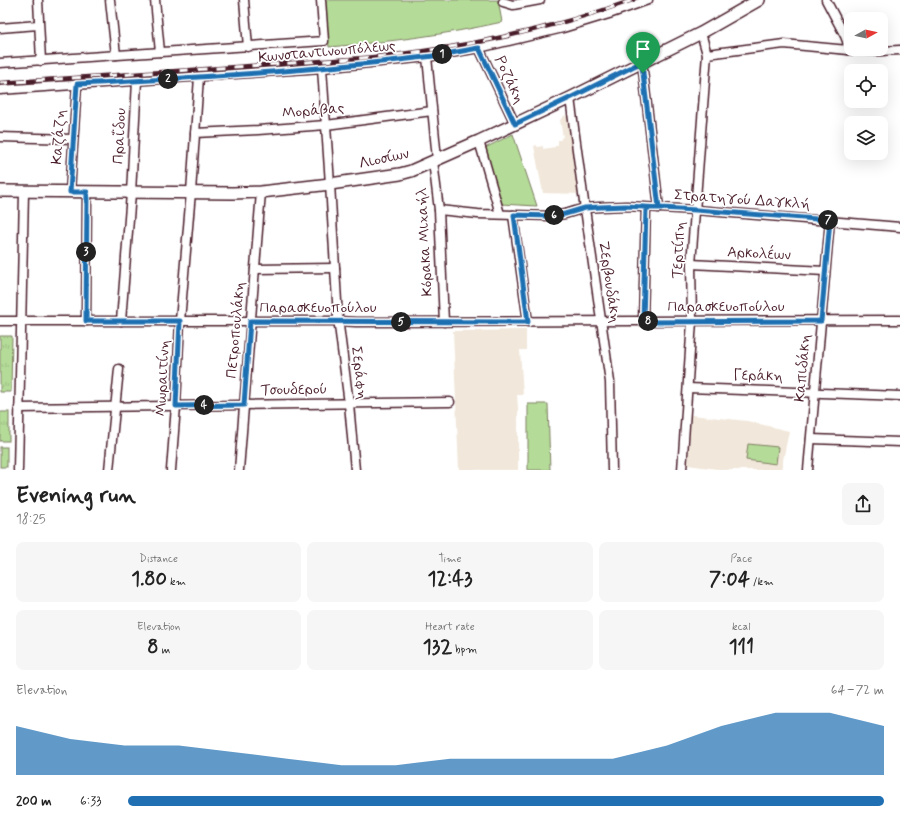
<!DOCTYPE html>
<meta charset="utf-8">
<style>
body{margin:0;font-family:Mynerve,sans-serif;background:#f6f6f6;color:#222;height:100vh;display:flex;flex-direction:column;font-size:15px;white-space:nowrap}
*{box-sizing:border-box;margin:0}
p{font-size:13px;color:#767676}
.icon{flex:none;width:22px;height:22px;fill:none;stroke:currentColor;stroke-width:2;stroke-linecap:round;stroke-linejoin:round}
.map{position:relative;height:470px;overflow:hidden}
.sheet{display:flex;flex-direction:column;background:#fff;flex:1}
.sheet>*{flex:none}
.needle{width:26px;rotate:82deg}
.fabs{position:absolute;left:844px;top:12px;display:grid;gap:8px}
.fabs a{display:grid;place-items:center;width:44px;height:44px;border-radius:8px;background:#fff;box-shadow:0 4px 16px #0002;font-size:20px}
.pin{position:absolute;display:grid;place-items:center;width:34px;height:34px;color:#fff;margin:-41px -17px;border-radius:50% 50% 50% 0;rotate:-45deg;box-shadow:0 0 4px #0007}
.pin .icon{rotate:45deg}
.km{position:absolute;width:20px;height:20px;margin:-10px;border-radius:50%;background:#222;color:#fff;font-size:11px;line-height:20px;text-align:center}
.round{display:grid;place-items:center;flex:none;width:42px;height:42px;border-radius:8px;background:#f6f6f6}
.headline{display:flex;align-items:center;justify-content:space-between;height:68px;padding:0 16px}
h1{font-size:22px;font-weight:700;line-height:30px}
.metrics{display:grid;grid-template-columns:repeat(3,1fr);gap:6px;height:68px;padding:4px 16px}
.metrics div{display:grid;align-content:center;border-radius:8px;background:#f6f6f6;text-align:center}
.metrics b{font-size:20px;font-weight:700}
.metrics small{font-size:11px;font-weight:400}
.metrics p{font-size:11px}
.chart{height:112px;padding:8px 16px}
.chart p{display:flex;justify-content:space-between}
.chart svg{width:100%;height:72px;margin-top:4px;fill:#1f6fb2;opacity:.7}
ul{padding:0 16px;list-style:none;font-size:13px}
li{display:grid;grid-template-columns:64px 48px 1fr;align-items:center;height:30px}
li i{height:10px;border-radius:5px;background:#1f6fb2}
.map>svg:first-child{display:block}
</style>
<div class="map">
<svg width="900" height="470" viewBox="0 0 900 470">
<defs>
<pattern id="grass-tufts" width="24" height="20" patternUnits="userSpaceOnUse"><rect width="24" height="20" fill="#b4dc98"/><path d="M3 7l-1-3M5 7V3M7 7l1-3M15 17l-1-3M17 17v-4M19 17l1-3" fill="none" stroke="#9cbc83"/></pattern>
</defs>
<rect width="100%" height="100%" fill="#fff"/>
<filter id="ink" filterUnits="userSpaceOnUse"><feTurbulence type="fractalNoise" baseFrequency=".025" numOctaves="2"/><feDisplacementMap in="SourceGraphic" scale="8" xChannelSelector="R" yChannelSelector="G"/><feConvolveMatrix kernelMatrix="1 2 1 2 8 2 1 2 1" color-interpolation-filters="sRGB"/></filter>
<g filter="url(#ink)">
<!-- built -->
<g fill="#f1e7da">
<path d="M570,115L581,194L543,193L534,146L537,145V147L543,146V149L555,147V146H558V140H561V138L563,137L560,120L564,116Z"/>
<path d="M526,330V350H520L523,395H517L518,409V470H459L453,331Z"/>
<path d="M691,415L747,421L789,431L781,470H724L688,465Z"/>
</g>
<!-- grass -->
<g fill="url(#grass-tufts)" stroke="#7f7e62">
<path d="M0,336H12L11,392H0Z"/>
<rect x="0" y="412" width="9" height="29"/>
</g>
<!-- green -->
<g fill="#b4dc98" stroke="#7f7e62">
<path d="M325,0H498L502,22C445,35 387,42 329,47Z"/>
<path d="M513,134L537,206L500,204L485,148Z"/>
<path d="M528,404H548L550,470H528Z"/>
<path d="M748,444L778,447L776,464L746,460Z"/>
<rect x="0" y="447" width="7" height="20"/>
</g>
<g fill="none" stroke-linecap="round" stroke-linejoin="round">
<!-- street casing -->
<g stroke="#4a1f2b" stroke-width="11">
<g id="street">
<path d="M38,0L41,61"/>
<path d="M110,0L116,55"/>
<path d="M155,0L160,52"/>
<path d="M244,0L248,47"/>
<path d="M826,0L845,36L847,41L848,50"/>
<path d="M503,2L513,5L540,0"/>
<path d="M0,28L38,25"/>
<path d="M479,48L515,124"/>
<path d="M707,54L784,44L848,50L881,51L900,50"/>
<path d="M427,57L437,159"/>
<path d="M642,62L659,208"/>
<path d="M0,63L324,41L321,0"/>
<path d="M322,68L330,184L338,318L349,404L355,470"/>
<path d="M0,90L322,68L427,57L479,48L563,28L609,14L648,0"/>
<path d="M570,98L584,202L610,382L612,470"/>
<path d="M195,133L258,130L326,125L432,111"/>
<path d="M0,137L73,139"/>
<path d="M479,141L500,214"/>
<path d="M433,161L439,210L444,322"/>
<path d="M70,192L77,85"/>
<path d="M439,210L478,214L551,216L565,214L585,208L600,207L626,206L696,210L900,227"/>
<path d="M513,215L528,322"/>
<path d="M691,264L825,271"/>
<path d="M255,269L335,268"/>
<path d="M0,321H339L356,322L900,320"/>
<path d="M86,321L87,192"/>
<path d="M121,321L131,193L137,81"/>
<path d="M643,321L646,208"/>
<path d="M688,388L900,396"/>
<path d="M19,408L450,402"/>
<path d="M811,439L900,442"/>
<path d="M18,470L24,192"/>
<path d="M109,470L119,369"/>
<path d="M171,470L176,406L180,321L191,192L199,77"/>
<path d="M239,470L261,192"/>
<path d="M682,470L692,321L691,264L707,54L701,33"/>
<path d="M808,470L830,220"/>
</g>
</g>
<!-- secondary casing -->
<g stroke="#4a1f2b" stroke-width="14">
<path id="secondary" d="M0,191L233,193L261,192L330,184L400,174L411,171L479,141L570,98L701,33L759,0"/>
</g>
<!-- street -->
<use href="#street" stroke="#fff" stroke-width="8"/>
<!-- secondary -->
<use href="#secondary" stroke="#fff" stroke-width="11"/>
<!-- rail casing -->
<g stroke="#4a1f2b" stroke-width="4.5">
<path id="rail" d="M0,83L322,61C356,59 390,56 424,51C495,41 566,24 633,0"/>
</g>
<!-- rail -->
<use href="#rail" stroke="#fff" stroke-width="3" stroke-dasharray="9" stroke-linecap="butt"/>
</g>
</g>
<g fill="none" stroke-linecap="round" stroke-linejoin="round" filter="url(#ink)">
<!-- route casing -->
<g stroke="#fff" stroke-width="8">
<path id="route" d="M643,73L642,62L570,98L515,124L479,48C461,51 443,55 425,57C310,71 193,78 77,84L70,192H87L86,321H180L176,406L244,405L250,321L528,322L514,215L551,216L565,214L585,208L600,207L626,206L696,210L830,220L821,321L643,322L646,208H659L643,73"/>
</g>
<!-- route -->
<use href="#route" stroke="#1f6fb2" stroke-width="5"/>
</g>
<g text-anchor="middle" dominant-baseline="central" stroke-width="3.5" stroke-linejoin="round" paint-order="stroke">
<!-- street labels -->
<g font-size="15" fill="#4a1f2b" stroke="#fff">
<text transform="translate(327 52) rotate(-5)">Κωνσταντινουπόλεως</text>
<text transform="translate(509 80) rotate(65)">Ροζάκη</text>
<text transform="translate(313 111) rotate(-5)">Μοράβας</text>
<text transform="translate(120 136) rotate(-87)">Πραΐδου</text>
<text transform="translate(59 137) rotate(-86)">Καζάζη</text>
<text transform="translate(384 159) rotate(-12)">Λιοσίων</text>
<text transform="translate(742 200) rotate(4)">Στρατηγού Δαγκλή</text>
<text transform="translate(425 242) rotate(-93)">Κόρακα Μιχαήλ</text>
<text transform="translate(679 250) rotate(-87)">Τερτίπη</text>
<text transform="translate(759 254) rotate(3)">Αρκολέων</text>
<text transform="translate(609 282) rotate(82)">Ζερβουδάκη</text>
<text x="726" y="307">Παρασκευοπούλου</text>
<text x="318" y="308">Παρασκευοπούλου</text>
<text transform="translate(236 330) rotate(-85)">Πετροπουλάκη</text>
<text transform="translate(803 368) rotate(-85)">Καπιδάκη</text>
<text transform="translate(359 373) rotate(83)">Σεράφη</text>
<text transform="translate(758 376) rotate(2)">Γεράκη</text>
<text transform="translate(163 378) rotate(-87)">Μωραιτίνη</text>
<text transform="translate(294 390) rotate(-1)">Τσουδερού</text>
</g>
</g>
</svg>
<div class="fabs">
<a><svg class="needle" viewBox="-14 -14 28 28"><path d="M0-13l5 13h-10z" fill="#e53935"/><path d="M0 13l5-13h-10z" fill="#767676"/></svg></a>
<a><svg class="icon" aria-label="locate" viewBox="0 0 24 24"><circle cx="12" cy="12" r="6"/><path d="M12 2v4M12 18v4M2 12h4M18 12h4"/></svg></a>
<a><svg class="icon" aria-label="layers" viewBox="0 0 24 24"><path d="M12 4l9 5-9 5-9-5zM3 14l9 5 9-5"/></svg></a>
</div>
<div class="pin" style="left:643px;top:73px;background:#1e9e55"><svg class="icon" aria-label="arrive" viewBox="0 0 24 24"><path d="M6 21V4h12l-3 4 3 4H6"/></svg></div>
<b class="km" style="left:442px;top:54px">1</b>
<b class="km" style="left:168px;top:79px">2</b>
<b class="km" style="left:86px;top:252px">3</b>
<b class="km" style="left:204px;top:405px">4</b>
<b class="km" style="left:401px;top:322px">5</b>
<b class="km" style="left:554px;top:215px">6</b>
<b class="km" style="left:828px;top:220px">7</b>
<b class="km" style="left:648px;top:321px">8</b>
</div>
<section class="sheet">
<div class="headline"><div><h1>Evening run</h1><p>18:25</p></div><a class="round"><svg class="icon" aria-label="share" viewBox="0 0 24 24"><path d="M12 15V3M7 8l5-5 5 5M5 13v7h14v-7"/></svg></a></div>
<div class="metrics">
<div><p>Distance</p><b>1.80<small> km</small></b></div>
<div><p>Time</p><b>12:43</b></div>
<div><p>Pace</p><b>7:04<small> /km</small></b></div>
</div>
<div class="metrics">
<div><p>Elevation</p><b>8<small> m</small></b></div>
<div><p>Heart rate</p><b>132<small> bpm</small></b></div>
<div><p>kcal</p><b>111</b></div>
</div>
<div class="chart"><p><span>Elevation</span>64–72 m</p>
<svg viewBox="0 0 160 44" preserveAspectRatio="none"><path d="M0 44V14L10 22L20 26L30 26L40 30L50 34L60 38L70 38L80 34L90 34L100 34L110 34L120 26L130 14L140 6L150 6L160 14V44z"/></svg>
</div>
<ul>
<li><b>200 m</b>6:33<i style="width:100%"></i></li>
</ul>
</section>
